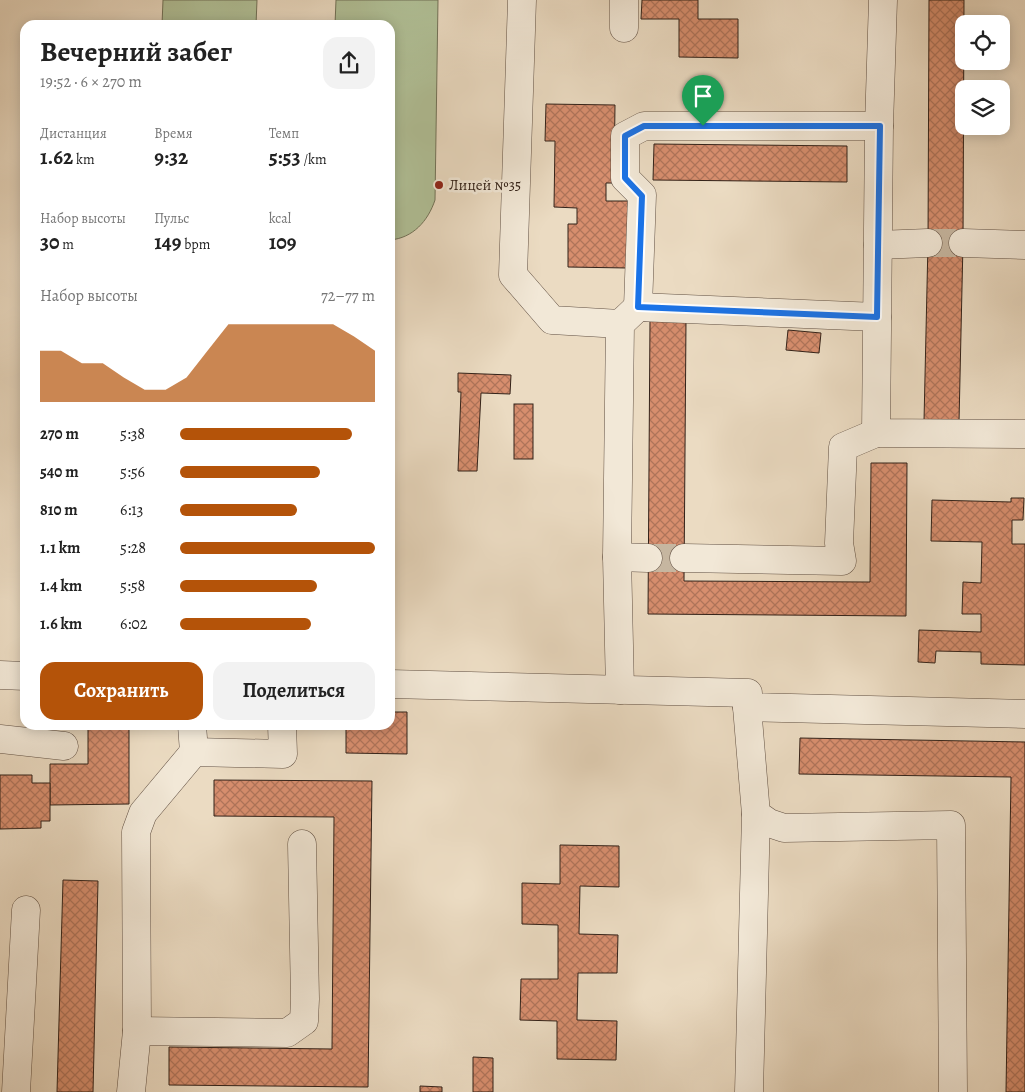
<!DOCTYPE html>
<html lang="ru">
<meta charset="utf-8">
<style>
body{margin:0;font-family:Alegreya,serif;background:#f2f2f2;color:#222;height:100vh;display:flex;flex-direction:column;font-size:19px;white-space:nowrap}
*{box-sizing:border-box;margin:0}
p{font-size:16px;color:#767676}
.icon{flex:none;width:28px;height:28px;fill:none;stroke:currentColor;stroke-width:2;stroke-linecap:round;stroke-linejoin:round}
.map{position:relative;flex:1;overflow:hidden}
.drawer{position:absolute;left:20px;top:20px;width:375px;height:710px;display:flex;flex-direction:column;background:#fff;border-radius:15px;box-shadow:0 2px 12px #0003}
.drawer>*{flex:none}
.controls{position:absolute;left:955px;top:15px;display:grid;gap:10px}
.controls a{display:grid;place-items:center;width:55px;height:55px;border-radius:10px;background:#fff;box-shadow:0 2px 12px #0003;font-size:25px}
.pin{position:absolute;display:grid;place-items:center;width:42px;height:42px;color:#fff;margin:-51px -21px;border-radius:50% 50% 50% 0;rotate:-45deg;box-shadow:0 0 5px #0007}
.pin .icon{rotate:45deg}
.round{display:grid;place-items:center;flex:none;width:52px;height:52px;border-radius:15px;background:#f2f2f2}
.headline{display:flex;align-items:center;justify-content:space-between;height:85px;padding:0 20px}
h1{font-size:28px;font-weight:700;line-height:38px}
.metrics{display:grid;grid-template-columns:repeat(3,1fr);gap:8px;height:85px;padding:5px 20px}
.metrics div{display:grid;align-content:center}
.metrics b{font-size:21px;font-weight:700}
.metrics small{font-size:14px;font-weight:400}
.metrics p{font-size:14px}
.chart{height:140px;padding:10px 20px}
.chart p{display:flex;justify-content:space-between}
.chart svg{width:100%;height:90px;margin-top:5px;fill:#b45309;opacity:.7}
.action{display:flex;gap:10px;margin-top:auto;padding:10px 20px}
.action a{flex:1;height:58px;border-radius:15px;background:#b45309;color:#fff;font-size:20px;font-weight:700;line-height:58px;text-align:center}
.action a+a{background:#f2f2f2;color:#222}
ul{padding:0 20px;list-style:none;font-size:16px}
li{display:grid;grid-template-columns:80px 60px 1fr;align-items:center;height:38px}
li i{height:12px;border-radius:6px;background:#b45309}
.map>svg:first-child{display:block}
</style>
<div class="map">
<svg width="1025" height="1092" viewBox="0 0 1025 1092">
<defs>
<pattern id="building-cross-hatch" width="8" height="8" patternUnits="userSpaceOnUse" patternTransform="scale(1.25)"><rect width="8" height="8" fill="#d78e6e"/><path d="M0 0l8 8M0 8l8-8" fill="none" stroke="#af745a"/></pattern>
</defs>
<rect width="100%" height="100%" fill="#ebdbc2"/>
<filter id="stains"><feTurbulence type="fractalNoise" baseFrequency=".004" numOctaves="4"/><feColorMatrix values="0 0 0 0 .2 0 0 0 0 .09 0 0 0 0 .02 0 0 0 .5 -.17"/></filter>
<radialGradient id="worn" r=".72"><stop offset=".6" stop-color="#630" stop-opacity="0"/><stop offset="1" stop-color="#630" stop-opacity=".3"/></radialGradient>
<!-- park -->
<g fill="#b1c198" stroke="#727258">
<path d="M163,0H257L256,25H162Z"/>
<path d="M336,0H438L435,200C428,221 413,238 390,240V25H335Z"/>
</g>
<!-- building -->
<g fill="url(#building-cross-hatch)" stroke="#332219">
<path d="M642,0H698V19H738V58L679,57V19H641Z"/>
<path d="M929,0H964L963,243L959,422L924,421L928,243Z"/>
<path d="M546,104L615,105L614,183H606V201H628L627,268L568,267V224H577V208L554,207L555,141H545Z"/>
<path d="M654,144L847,146V182L653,180Z"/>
<path d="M650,319L686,320L684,581L870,582L871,463H907L906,616L648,614Z"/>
<path d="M788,330L821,333L819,353L786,350Z"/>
<path d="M458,373L511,375L510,394L481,393L477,471H458L461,392H458Z"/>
<rect x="514" y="404" width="19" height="55"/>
<path d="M1011,498H1024L1023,520H1012V544H1025V665L981,664V652L936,651L935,663L918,662L919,630L981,632V614H962L963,582L981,583L982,542L931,541L932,500L1011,502Z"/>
<path d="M390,712H407V754L346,753V725H390Z"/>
<path d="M88,725H129V804L50,805V764H88Z"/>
<path d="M800,738L1025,742V1092H1006L1011,777L799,774Z"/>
<path d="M0,775H32V783H50V821H41V828L0,829Z"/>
<path d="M214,780L372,781L368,1087L169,1085V1047L332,1049L334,817L214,816Z"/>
<path d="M560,845L619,846V887L580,886L579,934L618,935L617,973H578L577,1020L617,1021L616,1060L557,1059V1021L520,1020L521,979H558V925L522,924V883L560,884Z"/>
<path d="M63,880L98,881L93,1092H57Z"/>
<path d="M473,1057L493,1058V1092H473Z"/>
<path d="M420,1086L442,1087V1092H420Z"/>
</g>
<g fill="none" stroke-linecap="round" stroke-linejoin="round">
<!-- minor-tunnel -->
<g stroke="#c6b6a0" stroke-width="28" stroke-dasharray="28 14" stroke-linecap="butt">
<path d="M928,243H963"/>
<path d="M648,558H684"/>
</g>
<!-- minor casing -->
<g stroke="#615043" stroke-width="29">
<g id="minor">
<path d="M522,0L513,275L552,320L620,324"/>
<path d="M883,0L879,126L876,433L1025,434"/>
<path d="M624,28V0"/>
<path d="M963,243L1025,245"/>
<path d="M878,245L928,243"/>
<path d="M638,307L642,195L625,178V136L644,126H879"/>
<path d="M617,557L620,690"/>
<path d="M648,558L617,557L620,324L638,307L877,317"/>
<path d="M684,558L842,561L839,543L843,447L876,433"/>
<path d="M0,675L25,676"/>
<path d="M390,684L748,693L747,707L1025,714"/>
<path d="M747,707L756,814L769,823L784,828L951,825L953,1092"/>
<path d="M192,725L194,752"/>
<path d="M0,739L64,746"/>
<path d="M137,1031L136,832L143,813L194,752L283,754L282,725"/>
<path d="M16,1092L26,910"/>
<path d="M131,1092L137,1031L287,1033L304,1021L305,999L302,844"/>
<path d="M749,1092L756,814"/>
</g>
</g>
<!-- minor -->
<use href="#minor" stroke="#f2e8d7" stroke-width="28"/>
</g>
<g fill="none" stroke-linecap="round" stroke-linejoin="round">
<!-- route casing -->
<g stroke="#fff" stroke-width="10">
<path id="route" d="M644,126H880L877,317L638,307L642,196L625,178V136Z"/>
</g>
<!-- route -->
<use href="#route" stroke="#1a73e8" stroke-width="6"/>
</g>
<!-- markers -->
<circle fill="#8f2418" stroke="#f2e8d7" stroke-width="2" cx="439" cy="185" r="5"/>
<g text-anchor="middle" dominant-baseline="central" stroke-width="5" stroke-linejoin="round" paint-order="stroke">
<!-- poi labels -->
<g font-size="15" fill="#332219" stroke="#f2e8d7" text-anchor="start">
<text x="449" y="185">Лицей №35</text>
</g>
</g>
<rect width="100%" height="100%" filter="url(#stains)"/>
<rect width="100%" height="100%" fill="url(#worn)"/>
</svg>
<div class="controls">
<a><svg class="icon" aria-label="locate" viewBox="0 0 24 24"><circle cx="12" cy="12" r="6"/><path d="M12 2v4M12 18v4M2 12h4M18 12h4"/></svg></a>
<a><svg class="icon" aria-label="layers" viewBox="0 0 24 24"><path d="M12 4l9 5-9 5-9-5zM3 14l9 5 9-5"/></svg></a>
</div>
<div class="pin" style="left:703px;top:126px;background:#1e9e55"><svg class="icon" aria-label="arrive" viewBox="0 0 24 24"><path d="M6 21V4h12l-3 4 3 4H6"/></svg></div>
<section class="drawer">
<div class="headline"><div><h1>Вечерний забег</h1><p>19:52 · 6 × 270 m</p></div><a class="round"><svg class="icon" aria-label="share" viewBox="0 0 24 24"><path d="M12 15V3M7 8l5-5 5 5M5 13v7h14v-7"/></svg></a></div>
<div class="metrics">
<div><p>Дистанция</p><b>1.62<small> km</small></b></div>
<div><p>Время</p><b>9:32</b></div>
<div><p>Темп</p><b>5:53<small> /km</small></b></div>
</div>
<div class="metrics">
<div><p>Набор высоты</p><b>30<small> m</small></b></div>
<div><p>Пульс</p><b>149<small> bpm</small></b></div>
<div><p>kcal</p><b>109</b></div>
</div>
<div class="chart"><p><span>Набор высоты</span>72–77 m</p>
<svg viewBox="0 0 160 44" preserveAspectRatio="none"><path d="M0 44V19L10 19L20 25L30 25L40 32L50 38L60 38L70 32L80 19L90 6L100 6L110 6L120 6L130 6L140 6L150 12L160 19V44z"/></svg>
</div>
<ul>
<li><b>270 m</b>5:38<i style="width:88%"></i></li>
<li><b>540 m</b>5:56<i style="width:72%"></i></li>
<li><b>810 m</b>6:13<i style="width:60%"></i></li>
<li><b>1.1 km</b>5:28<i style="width:100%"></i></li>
<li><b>1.4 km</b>5:58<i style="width:70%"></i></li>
<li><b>1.6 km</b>6:02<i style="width:67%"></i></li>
</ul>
<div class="action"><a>Сохранить</a><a>Поделиться</a></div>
</section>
</div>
